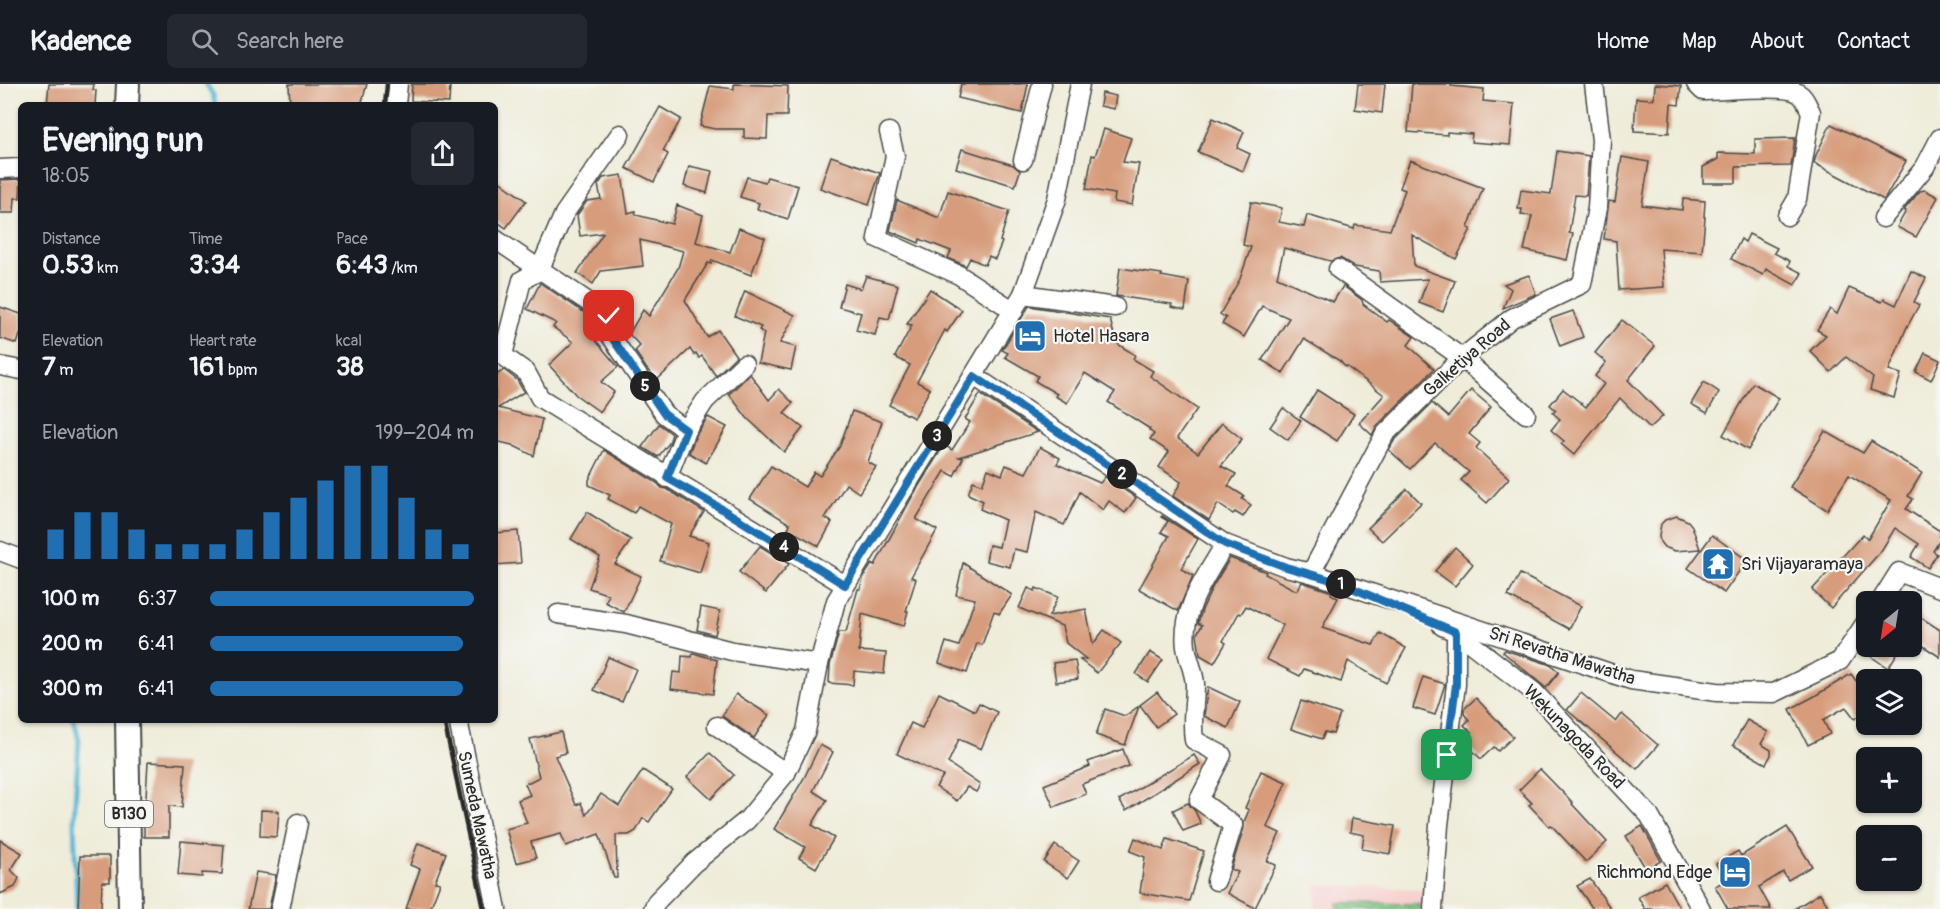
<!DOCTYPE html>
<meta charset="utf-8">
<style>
body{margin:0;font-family:Pangolin,sans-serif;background:#242831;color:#f1f3f6;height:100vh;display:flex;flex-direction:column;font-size:22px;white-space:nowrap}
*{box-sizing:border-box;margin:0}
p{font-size:20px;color:#9ea1a6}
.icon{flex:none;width:33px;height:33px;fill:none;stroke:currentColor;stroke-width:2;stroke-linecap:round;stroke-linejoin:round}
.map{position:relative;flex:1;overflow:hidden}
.details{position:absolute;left:18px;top:18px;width:480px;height:621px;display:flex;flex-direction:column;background:#171b24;border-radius:9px;box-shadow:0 2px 4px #0004}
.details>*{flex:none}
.needle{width:39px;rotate:210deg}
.controls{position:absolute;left:1856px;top:507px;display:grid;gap:12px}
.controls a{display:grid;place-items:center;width:66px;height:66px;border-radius:9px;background:#171b24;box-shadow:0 2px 4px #0004;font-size:30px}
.pin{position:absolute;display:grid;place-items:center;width:51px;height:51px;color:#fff;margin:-26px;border-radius:12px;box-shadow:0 3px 9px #0006}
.km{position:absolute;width:30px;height:30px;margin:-15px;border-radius:50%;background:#222;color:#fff;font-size:16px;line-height:30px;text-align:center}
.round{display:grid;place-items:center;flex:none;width:63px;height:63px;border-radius:9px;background:#242831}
.headline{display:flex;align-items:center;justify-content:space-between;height:102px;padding:0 24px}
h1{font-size:33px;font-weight:800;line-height:45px}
.stats{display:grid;grid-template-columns:repeat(3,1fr);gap:9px;height:102px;padding:6px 24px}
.stats div{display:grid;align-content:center}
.stats b{font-size:26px;font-weight:800}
.stats small{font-size:16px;font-weight:400}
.stats p{font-size:16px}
.chart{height:168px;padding:12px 24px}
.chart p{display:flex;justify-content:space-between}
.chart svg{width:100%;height:108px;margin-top:6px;stroke:#1f6fb2;stroke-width:6}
ul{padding:0 24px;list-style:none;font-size:20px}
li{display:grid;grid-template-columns:96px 72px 1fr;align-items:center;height:45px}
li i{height:15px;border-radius:8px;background:#1f6fb2}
header{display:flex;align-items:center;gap:36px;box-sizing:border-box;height:84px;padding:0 30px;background:#171b24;border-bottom:2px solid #363941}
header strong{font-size:28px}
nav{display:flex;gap:33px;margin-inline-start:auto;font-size:21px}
.search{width:420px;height:54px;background:#242831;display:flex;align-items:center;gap:15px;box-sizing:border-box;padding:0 21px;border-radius:9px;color:#9ea1a6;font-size:22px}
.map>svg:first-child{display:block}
</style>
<header>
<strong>Kadence</strong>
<div class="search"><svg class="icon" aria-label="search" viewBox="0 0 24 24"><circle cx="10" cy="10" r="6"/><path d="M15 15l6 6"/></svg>Search here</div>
<nav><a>Home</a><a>Map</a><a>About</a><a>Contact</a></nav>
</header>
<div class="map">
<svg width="1940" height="825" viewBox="0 0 1940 825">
<rect width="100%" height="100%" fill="#f6f6f2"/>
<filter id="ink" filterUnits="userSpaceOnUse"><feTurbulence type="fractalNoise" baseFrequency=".0167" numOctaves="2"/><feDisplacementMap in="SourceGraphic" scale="12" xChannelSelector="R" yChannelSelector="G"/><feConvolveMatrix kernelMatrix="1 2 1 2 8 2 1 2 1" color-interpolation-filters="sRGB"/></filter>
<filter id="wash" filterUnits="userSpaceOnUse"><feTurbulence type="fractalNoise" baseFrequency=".008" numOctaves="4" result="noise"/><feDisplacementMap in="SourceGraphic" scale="24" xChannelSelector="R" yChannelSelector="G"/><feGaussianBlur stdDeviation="1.35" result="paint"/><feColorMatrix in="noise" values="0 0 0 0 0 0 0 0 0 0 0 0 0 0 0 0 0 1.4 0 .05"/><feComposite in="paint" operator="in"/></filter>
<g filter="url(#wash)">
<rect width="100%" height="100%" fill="#efecd9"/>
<!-- built -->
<path fill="#f7d0cf" d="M1317,801L1446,806L1444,825H1315Z"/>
<!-- green -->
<path fill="#86d18f" stroke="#587e5d" stroke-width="1.5" d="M1338,819L1419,820V825H1338Z"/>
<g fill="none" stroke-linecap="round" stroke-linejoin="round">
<!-- stream -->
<g stroke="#57b7d5" stroke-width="5">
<path d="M206,0L213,11L215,21"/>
<path d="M74,636L79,656L74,736L77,825"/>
</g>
</g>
<g id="blocks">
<!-- building -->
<g fill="#d79c7b">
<path d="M49,0H94L93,6H96L95,21H47Z"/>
<path d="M289,0H367L361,21H326L327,20L290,21Z"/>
<path d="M412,0H450L449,19L411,17Z"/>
<path d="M734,0L788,2L787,32H768L767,55L744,54V45H715L700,42L710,2L734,5Z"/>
<path d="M961,0H1028L1022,29L958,14Z"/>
<path d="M1358,0H1385L1382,29L1355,25Z"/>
<path d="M1412,0H1451V2L1484,5L1483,17L1514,20L1510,61L1471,58L1472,50L1447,48V51L1408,48Z"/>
<path d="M1655,0L1681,2L1679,21L1671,20L1669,49L1634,47L1636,14L1654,15Z"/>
<path d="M1102,9L1116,12L1114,25L1100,22Z"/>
<path d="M660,23L681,35L663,67L668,70L654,98L626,84Z"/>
<path d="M1213,34L1244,48L1237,64L1250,70L1243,87L1198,68Z"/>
<path d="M1831,40L1906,77L1884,116L1814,79L1816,71Z"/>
<path d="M1104,45L1131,54L1123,78L1139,80L1132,121L1114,118L1115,110L1086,105L1092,71L1095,72Z"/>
<path d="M1795,54L1791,82L1736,83V99H1703V83L1718,75V69L1755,70V55Z"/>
<path d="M962,65L1013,81L1020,87L1015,102L956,84Z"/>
<path d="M1557,67L1589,72L1586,112L1575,111L1569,149L1573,150L1567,176L1524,166L1532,132L1521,131L1522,125H1518L1521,106L1551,110Z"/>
<path d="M831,72L880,89L869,121L820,104Z"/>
<path d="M1622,73L1649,78L1642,121L1682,126L1683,115L1705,117L1704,133H1705L1702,168L1661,165L1664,203L1619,206L1616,157L1604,155L1609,117L1615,118Z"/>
<path d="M1410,76L1483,104L1468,144L1471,145L1456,175L1412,151L1414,182L1455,197L1443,228L1419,219L1428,195L1380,198L1379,187L1355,183L1340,174L1330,177L1284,164L1277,193L1333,218L1343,202L1362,216L1363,220L1387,238L1389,236L1414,253L1408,261L1434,285L1377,342L1372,351L1359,339L1384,311L1346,282L1345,283L1340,277L1304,255L1283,289L1262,276L1289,234L1262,222L1244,253L1222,240L1226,234L1220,230L1240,195L1251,163L1243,161L1251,118L1282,124L1279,138L1304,143L1307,131L1354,145L1355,141L1390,146L1405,106L1400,104Z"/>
<path d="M689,82L712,87L707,109L684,102Z"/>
<path d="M622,91L628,129L635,127L636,131L672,140L677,121L703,131L696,158L730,168L739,144L765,154L751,191L712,176L711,180L708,179L685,216L707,253L718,246L736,272L716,292L702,272L699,274L696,269L694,271L690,265L657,296L646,284L635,267L640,262L629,250L643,226L649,232L678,184L683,167L640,156L643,182L601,187L593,200L577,189L603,149L580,152L577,131L587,117L601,115L598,101L603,94Z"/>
<path d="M747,93L765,98L767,93L798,102L788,135L757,125L759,119L740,113Z"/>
<path d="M495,94L526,117L506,144L495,136Z"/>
<path d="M21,95L20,114H15L14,129H0V96Z"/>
<path d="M1925,106L1938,113L1916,153L1897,143L1906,127L1904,126L1920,107Z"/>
<path d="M948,107L1009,127L1000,157L1002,158L995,175L989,172L985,181L970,174L966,182L948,174L951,167L920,155L919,159L890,147L897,116L939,134Z"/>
<path d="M1749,150L1777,164L1774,169L1790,177L1788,182L1802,189L1795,201L1766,185L1763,191L1731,175L1741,155L1745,158Z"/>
<path d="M1120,184L1162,190L1161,192L1189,197L1185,226L1171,223L1172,220L1116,212Z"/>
<path d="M1911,187L1926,194L1914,218L1919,221L1906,245L1889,286L1901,290L1894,314L1870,306L1873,294L1846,273L1831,288L1810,267L1826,251L1817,246L1830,225L1837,230L1849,204L1882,218L1884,215L1896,221Z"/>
<path d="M1529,191L1536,210L1503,224L1511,205L1504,200Z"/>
<path d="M866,192L898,201L889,235L880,233L875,251L856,246L861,229L839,223L845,200L861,205Z"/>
<path d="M540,199L595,236L587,246L618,283L601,298L614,308L600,328L576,311L549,281L573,258L553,243L556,239L527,225Z"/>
<path d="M930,205L962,226L947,248L945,246L917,298L930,305L914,334L889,321L910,281L895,273L912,241L907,240Z"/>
<path d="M745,207L795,231L780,259L796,263L791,286L758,279L764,249L759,246L761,243L735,232Z"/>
<path d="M1029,222L1110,235L1116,259L1135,271L1133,275L1153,287L1150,292L1197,325L1177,354L1198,369L1222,339L1242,355L1221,382L1236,390L1228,402L1244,412L1242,415L1251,421L1243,433L1235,428L1233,430L1218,420L1209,436L1173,412L1181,398L1159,383L1169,368L1150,355L1154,350L1149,346L1150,345L1108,318L1115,308L1085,289L1067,319L1055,312L1057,310L1035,297L1038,292L1005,273L1008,269L1002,266Z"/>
<path d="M0,223L21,230V248L17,260L0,254Z"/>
<path d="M1573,227L1583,253L1560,262L1550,235Z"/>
<path d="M1622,236L1655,262L1628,296L1663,332L1650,344L1620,314L1574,371L1561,360L1564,357L1551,346L1560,335L1553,329L1556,326L1550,321L1563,305L1586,323L1604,300L1595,292L1606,278L1595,269Z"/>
<path d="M1925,269L1940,276L1931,296L1916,288Z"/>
<path d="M504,286L517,296L524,308L498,324L542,335L534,372L512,361L495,357V292Z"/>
<path d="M750,290L769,316L779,305L793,319L784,329L803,344L784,368L748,335L729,310Z"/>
<path d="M1704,298L1719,308L1707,329L1691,320Z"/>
<path d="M1753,299L1779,314L1748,366L1723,351Z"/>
<path d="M1317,306L1354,330L1337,357L1300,333Z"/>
<path d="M1471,306L1491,323L1469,350L1480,359L1476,364L1509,394L1487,419L1461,396L1469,388L1435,359L1410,385L1389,366L1394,357L1432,319L1448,333Z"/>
<path d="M980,310L1038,348L959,373L963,374L954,392L945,387L916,435L937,446L911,493L916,495L906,527H908L904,542L862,530L859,567L886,569L884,590L854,587L853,601L829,599L830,581L839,548H846L858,505H860L864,492L872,480L875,481L912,413L944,361L952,366L970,338L965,335Z"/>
<path d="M1283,324L1301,337L1288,356L1270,343Z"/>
<path d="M852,327L882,338L868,378L876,383L859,409L846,400L825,434L832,438L819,462L788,445L790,440L750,415L771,382L805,403L814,388L820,392L840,362Z"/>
<path d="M708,333L727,343L706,379L689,369L696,351Z"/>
<path d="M659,340L672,350L669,359L658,373L642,363Z"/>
<path d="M1825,347L1863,369L1871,357L1922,389L1908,412L1913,415L1906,425L1940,447V456L1933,467L1937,470L1928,484L1911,473L1919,460L1895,444L1881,467L1831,524L1812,506L1863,450L1868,455L1891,416L1849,391L1827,426L1790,403Z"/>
<path d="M1040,363L1060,374L1057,380L1100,399L1105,393L1136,414L1125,429L1109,417L1103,426L1080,408L1064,441L1036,428L1027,468L1014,465L1010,483L986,477L989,461L999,463L1005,436L980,425L983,417L968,410L973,397L982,401L988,385L1002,391L1006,381L1026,389Z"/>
<path d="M604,366L657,399L662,404L667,405L704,428L689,452L709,458L700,489L660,477L671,440L638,422L634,429L608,415L610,411L589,401V396Z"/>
<path d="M1407,405L1421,419L1382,457L1368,444Z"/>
<path d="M587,428L631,456L615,480L641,492L624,528L605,518L609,511L589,504L600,473L571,455Z"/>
<path d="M1162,432L1198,455L1181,485L1193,491L1178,527L1139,505L1169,452L1161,448L1168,437L1161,433Z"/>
<path d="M1677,432L1688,437L1692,442L1700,465L1675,467L1664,463L1660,458L1659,452L1661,440L1665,436Z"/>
<path d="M518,447L521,479L495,481V449Z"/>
<path d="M1712,451L1747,476L1724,509L1688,484Z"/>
<path d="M760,462L789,480L766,509L739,488Z"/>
<path d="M1455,463L1473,480L1455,502L1435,487Z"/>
<path d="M1230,474L1266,488L1265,490L1297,507L1302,498L1332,508L1331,510L1338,514L1322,544L1373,561L1380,549L1406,564L1386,599L1348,577L1341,598L1304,585L1300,592L1266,575L1283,541L1246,522L1241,530L1239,529L1223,557L1226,559L1214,579L1200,571L1197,550L1202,541L1198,539L1202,526L1213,502Z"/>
<path d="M963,479L1012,511L999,530L994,527L982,561L977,559L967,589L939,579L946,558L959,562L975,515L956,511Z"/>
<path d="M1520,490L1581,522L1569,545L1508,512Z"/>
<path d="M1028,504L1035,507L1036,504L1058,513L1049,532L1086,525L1093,560L1104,546L1121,559L1097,589L1080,576L1086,575L1066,559L1062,542L1019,524Z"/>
<path d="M701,523L720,527L715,551L697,546Z"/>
<path d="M1911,527L1940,546V573L1911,554Z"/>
<path d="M1875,562H1902L1888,584L1869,571Z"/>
<path d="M1505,566L1551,581L1559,588L1546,604L1503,568Z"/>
<path d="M1150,568L1163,576L1148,598L1136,590Z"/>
<path d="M693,569L717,576L713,610L671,605L673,588L681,589L682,572L692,573Z"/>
<path d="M608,573L636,585L622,618L594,606Z"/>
<path d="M1075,576L1078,595L1056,598L1053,579Z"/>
<path d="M1851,590L1866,610V627L1855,635L1846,623L1823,636L1830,650L1808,661L1790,625L1813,613Z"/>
<path d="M1423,593L1445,600L1435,631L1413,624Z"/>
<path d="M1208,603L1240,618L1228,644L1204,632Z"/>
<path d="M1157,608L1174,630L1156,643L1140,621Z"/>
<path d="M939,609L975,627L979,619L997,628L981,665L959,655L948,679L980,701L976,708L967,703L957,717L936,703L943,692L897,670L911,639L922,644Z"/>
<path d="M1581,609L1616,638L1622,630L1658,661L1637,685L1567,626Z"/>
<path d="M736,610L769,631L754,654L722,632Z"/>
<path d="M1476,614L1513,653L1498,667L1494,663L1481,675L1462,656L1471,648L1464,641L1469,636L1464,630V625Z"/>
<path d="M1301,617L1340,630L1333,650L1325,648L1322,655L1291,645Z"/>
<path d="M1139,622L1125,661L1096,651L1105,625L1125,632Z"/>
<path d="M1747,636L1768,648L1761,660L1771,666V671L1766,680L1733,661Z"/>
<path d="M561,648L566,669L555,672L576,721L581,719L586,731L601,710L619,722L643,686L672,705L649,738L643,734L636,747L629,751H616L617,794H614L599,750L566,762L561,750L531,758L536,774L516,779L506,745L527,739L518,716L530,711L525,700L539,693L530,655Z"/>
<path d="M820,661L833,668L813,707L827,716L812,741L834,754L816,784L799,774L805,763L774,745L804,694Z"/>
<path d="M1123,665L1129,682L1082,700L1086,710L1054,723L1044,701L1090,682L1088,678Z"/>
<path d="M710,669L734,691L711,715L687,693Z"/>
<path d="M1194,671L1200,680L1126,727L1119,716Z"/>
<path d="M148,678L185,680L182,723L169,722V753H144V731H145Z"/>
<path d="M1540,685L1573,719L1572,720L1607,758L1586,778L1551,741L1549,742L1529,721L1532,719L1519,706Z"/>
<path d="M1261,687L1286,698L1267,743L1280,749L1267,777L1276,781L1255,824L1227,809L1238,788L1231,785L1244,744V738L1249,726L1245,724Z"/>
<path d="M1188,719L1195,727L1201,740L1183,747L1173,726Z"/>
<path d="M261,726L279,727L277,753L260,752Z"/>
<path d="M1352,734L1395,742L1390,770L1362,765L1364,751L1350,748Z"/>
<path d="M1642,742L1661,777L1646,785L1626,752Z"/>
<path d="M1787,743L1812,782L1788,796L1783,788L1759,803L1771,825H1728L1715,802L1725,797L1716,780L1738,767L1741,772Z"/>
<path d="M1135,754L1163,766L1167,755L1204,767L1189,817L1140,809L1145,773L1130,767Z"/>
<path d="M0,756L22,769L11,786L19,794L15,803L0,810Z"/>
<path d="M181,757L224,761L222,790L202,789V793L178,791Z"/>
<path d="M418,759L446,769L435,798L440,799L430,825H406L420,785L410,781Z"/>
<path d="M1055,761L1079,777L1068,794L1044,778Z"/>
<path d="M80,772H110V798H102L101,825H78Z"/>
<path d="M256,788L276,791L269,825H248Z"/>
<path d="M1590,795L1611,825H1593L1577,802Z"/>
<path d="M1665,798L1680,825H1645L1638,813Z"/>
<path d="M1820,809L1830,825H1794Z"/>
</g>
</g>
</g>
<g filter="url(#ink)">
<use href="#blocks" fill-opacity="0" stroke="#484845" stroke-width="1.5"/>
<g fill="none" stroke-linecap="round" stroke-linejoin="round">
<!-- minor casing -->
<g stroke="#484845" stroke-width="21">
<g id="minor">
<path d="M1696,0L1703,7C1722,7 1784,0 1798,9C1805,13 1807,21 1811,28L1797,115L1787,132"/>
<path d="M396,21L398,0"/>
<path d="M889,48L895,72L877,154L959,191L1014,227"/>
<path d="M1023,76L1042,0"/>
<path d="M0,85L21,84"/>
<path d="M1883,134L1925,83L1940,54"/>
<path d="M495,155L609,232L606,245L664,330L686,346"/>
<path d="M1338,185L1462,274L1526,330"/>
<path d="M1023,210L1115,223"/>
<path d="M495,266L526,288L540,314L845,501"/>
<path d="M503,271L522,196L539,187L564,130L620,50"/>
<path d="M0,282L21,286"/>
<path d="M974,292L1225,460L1286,483L1311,489L1631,596L1717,608L1774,609L1840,577L1866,538"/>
<path d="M667,394L686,346L705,317L744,280"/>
<path d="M0,467L21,475"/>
<path d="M1311,489L1385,350L1462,274L1512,234L1582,200L1597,124L1601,56L1594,0"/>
<path d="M1880,518L1899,488L1940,504"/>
<path d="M558,530L626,540L732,567L819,580"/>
<path d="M1442,542L1456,548L1534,608L1649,731L1701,825"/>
<path d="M458,636L497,825"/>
<path d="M717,642L786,689"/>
<path d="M1216,797L1233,741L1199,716L1222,671L1194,656C1191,637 1195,619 1195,600C1194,587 1188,575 1186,563C1181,525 1207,491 1225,460"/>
<path d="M280,825L298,739"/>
<path d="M653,825L657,817L694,779L747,736L786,689L806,647L819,580L836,517L1023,210L1057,115L1080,0"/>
<path d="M1433,825L1439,741L1456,600V548"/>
</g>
</g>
<!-- major casing -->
<g stroke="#484845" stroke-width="26">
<g id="major">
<path d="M127,21L128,0"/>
<path d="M127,636L130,825"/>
</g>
</g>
<!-- minor -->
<use href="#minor" stroke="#fff" stroke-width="18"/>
<!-- major -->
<use href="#major" stroke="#fff" stroke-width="22"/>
<!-- rail -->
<g stroke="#2b2b2b" stroke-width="4.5">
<path d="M385,21L387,0"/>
<path d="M444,636L484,825"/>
</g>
</g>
</g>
<g fill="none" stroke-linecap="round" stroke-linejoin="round" filter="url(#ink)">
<!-- route casing -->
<g stroke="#fff" stroke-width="12">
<path id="route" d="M609,232L606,245L664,330L686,346L667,394L722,425L845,501L974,292L1152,410L1225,460L1286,483L1338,498L1456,548V600L1447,671"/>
</g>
<!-- route -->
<use href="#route" stroke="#1f6fb2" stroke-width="8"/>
</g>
<!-- icons -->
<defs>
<g id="hotel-square" transform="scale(1.725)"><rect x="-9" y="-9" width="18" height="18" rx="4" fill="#1f6fb2" stroke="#f6f6f2"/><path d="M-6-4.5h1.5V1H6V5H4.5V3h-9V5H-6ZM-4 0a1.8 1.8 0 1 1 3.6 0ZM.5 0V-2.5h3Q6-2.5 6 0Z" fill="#fff"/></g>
<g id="temple-square" transform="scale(1.725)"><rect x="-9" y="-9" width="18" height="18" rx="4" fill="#1f6fb2" stroke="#f6f6f2"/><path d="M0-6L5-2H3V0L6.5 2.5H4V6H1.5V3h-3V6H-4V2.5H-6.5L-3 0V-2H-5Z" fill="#fff"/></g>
</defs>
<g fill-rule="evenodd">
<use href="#hotel-square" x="1030" y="252"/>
<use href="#temple-square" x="1718" y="480"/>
<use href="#hotel-square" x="1735" y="788"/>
</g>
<g text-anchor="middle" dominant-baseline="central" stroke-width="4.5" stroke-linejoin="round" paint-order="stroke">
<!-- shield labels -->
<rect fill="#f6f6f2" stroke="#686867" stroke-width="1.5" x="105" y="717" width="48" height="26" rx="4.5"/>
<g font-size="16" font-weight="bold" fill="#2b2b2b">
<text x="129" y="730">B130</text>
</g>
<!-- poi labels -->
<g font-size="18" fill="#2b2b2b" stroke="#f6f6f2" text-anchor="start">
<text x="1053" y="252">Hotel Hasara</text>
<text x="1741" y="480">Sri Vijayaramaya</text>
<text x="1712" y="788" text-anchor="end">Richmond Edge</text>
</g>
<!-- street labels -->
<g font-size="18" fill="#2b2b2b" stroke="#f6f6f2">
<text transform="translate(1467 274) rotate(-41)">Galketiya Road</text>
<text transform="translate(1562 572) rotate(18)">Sri Revatha Mawatha</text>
<text transform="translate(1574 653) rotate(46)">Wekunagoda Road</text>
<text transform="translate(477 731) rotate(78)">Sumeda Mawatha</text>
</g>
</g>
</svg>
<div class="controls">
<a><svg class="needle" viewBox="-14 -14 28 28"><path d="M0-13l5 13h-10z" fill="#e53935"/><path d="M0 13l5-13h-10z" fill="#9ea1a6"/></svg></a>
<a><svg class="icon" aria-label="layers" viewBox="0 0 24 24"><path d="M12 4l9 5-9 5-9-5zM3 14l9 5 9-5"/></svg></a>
<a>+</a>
<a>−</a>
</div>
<div class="pin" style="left:1447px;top:671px;background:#1e9e55"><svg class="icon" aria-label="arrive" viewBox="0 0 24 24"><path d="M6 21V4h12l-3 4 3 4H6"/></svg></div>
<div class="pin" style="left:609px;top:232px;background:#d93025"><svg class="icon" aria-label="check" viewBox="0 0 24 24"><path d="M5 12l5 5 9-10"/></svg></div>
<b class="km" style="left:1341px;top:500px">1</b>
<b class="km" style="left:1122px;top:390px">2</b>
<b class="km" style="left:937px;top:352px">3</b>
<b class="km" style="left:784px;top:463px">4</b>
<b class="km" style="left:645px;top:302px">5</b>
<section class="details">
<div class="headline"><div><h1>Evening run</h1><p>18:05</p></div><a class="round"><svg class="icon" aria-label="share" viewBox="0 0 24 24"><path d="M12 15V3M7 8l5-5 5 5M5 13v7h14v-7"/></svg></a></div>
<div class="stats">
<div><p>Distance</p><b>0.53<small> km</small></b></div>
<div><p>Time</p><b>3:34</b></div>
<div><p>Pace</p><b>6:43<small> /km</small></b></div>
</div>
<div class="stats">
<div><p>Elevation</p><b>7<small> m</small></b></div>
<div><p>Heart rate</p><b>161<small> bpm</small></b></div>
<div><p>kcal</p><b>38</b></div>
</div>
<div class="chart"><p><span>Elevation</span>199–204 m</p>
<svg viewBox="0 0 160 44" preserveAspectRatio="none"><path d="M5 44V32M15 44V25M25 44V25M35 44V32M45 44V38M55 44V38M65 44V38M75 44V32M85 44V25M95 44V19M105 44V12M115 44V6M125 44V6M135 44V19M145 44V32M155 44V38"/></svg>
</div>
<ul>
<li><b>100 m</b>6:37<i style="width:100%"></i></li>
<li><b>200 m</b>6:41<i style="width:96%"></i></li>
<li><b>300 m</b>6:41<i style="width:96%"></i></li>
</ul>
</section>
</div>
